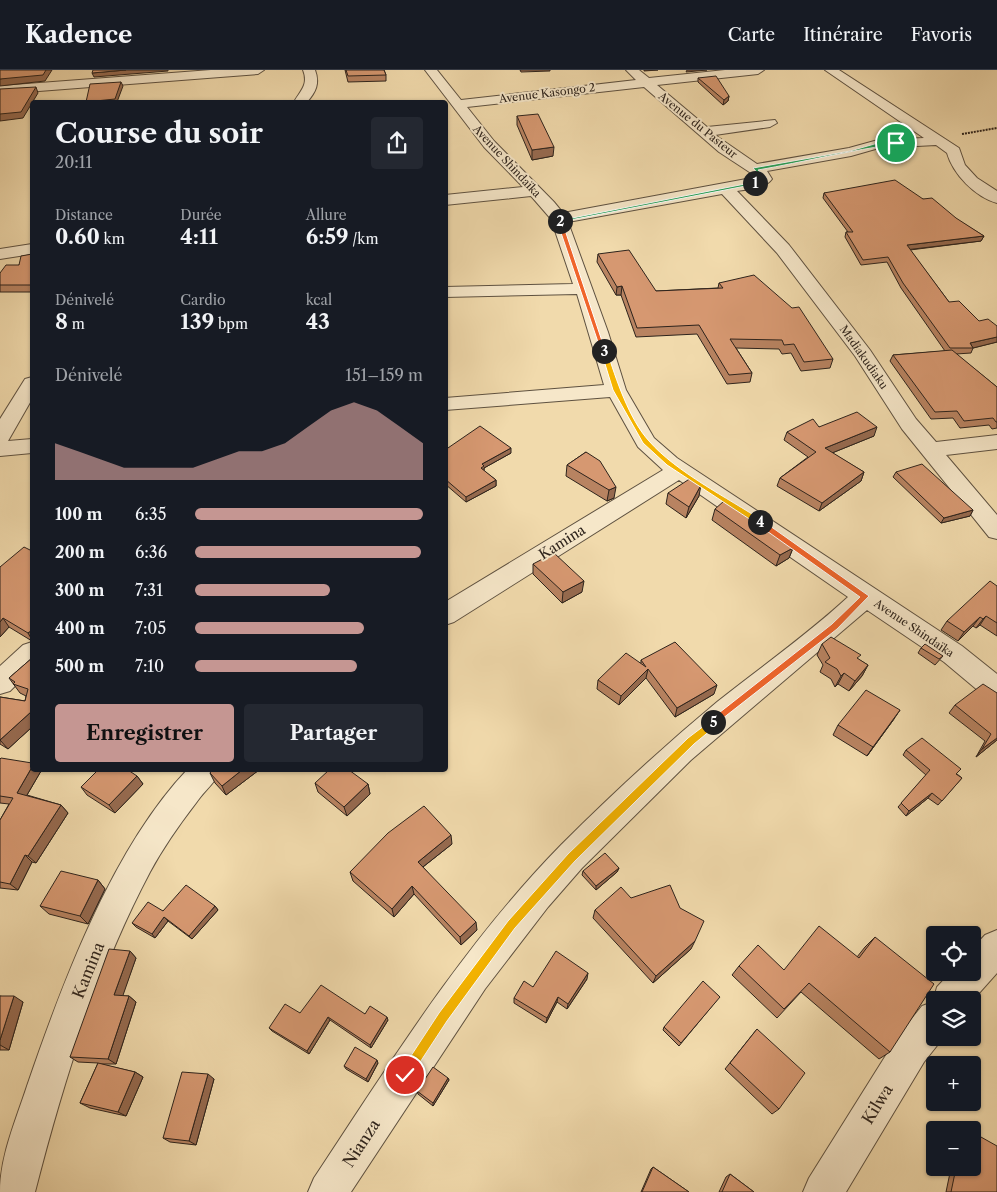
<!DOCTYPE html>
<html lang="fr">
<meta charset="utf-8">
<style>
body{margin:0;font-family:"Libre Caslon Text",serif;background:#242831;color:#f1f3f6;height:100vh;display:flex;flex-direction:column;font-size:19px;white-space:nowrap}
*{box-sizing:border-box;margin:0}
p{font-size:16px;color:#9ea1a6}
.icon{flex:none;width:28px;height:28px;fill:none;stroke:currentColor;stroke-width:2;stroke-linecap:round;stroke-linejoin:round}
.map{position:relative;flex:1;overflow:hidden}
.panel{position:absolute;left:30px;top:30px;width:418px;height:672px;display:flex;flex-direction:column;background:#171b24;border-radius:5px;box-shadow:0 1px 4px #0004}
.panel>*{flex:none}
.fabs{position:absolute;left:926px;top:856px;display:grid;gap:10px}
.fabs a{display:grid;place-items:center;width:55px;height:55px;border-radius:5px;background:#171b24;box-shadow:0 1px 4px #0004;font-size:25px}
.pin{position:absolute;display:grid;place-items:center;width:42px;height:42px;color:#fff;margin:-21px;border:2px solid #fff;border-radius:50%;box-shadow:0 1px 5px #0007}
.km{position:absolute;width:25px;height:25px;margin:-12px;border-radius:50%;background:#222;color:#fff;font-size:14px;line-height:25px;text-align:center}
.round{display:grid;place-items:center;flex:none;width:52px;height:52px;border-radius:5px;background:#242831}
.overview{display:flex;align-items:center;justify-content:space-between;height:85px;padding:0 25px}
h1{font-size:28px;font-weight:700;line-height:38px}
.metrics{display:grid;grid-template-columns:repeat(3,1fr);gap:8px;height:85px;padding:5px 25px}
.metrics div{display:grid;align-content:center}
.metrics b{font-size:21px;font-weight:700}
.metrics small{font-size:14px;font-weight:400}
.metrics p{font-size:14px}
.chart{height:140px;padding:10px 25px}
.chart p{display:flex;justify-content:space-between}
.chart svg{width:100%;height:90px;margin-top:5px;fill:#c59692;opacity:.7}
.cta{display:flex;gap:10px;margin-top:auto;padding:10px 25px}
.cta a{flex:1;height:58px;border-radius:5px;background:#c59692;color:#111;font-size:20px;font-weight:700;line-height:58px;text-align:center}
.cta a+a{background:#242831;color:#f1f3f6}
ul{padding:0 25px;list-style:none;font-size:16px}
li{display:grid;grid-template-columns:80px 60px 1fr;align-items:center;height:38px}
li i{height:12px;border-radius:6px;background:#c59692}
header{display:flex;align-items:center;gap:30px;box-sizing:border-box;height:70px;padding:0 25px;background:#171b24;border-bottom:1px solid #363941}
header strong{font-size:24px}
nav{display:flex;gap:28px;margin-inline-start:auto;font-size:18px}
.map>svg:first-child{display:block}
</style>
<header>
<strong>Kadence</strong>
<nav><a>Carte</a><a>Itinéraire</a><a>Favoris</a></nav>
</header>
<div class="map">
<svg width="997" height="1122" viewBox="0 0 997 1122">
<rect width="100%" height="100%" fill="#f1daac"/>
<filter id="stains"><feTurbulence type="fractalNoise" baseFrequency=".004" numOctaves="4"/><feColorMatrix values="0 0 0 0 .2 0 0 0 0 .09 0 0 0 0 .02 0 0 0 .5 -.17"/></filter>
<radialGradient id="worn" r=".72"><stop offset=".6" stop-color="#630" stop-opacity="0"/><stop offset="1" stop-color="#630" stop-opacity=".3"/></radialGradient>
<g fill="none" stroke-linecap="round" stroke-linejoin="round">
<!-- minor casing -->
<g stroke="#5e5140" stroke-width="2">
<g id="minor">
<path d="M211,0H264L258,4L0,24V16Z"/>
<path d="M303,0H315C320,13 316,22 307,32H294C300,21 309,15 303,0Z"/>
<path d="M425,0H437L461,30L636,10L626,0H639L649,8L725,0H764L758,4L657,15L707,57L775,50L777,53L770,57L715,65L757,94L849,78L878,70L924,68L825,0H839L959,78L965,95L977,108L997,121V133C975,127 953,104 947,83L936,75L879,78L851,86L767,101L772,109C765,119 748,119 737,121L789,175L870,280L916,349L936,372L997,365V379L946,385L997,445V469L989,467L902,359L855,286L777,183L722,124L568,152L608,262L626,320L654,368L677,388L962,576L997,604V631L987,628L944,592L867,540L691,690L582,798L548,837L485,919L351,1122H308L314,1108C390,993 464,874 561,775C611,725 663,677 717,632C761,597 807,565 848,527L679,410L454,552L445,555V532L663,400L638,377L610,327L445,340V328L604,315L577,224L445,227V217L573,214L551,149L531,126L445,135V125L523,117L484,77ZM644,17L719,82L757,107L563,143L554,132L494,71L467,37Z"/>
<path d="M32,174V184L0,189V179Z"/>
<path d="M32,307V329L8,371L32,369V383L0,386V349L25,309Z"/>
<path d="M32,572V599L10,621L0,624V596L23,575Z"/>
<path d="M187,700H221C215,713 204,721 196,733C179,755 163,778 150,802C97,902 63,1013 35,1122H0C0,1086 16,1050 27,1016C62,914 112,779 187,700Z"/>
<path d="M997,860V903L972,931L935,930V968H943L924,992L846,1122H803L809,1108L898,966L922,936L933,932L937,917L951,902H972V879L985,865Z"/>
</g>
</g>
<!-- path -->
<path stroke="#2d231c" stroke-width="2" stroke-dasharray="2 1" stroke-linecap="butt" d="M962,64L997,58"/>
<!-- minor -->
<use href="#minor" fill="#f6e7c9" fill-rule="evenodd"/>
</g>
<!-- wall -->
<g fill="#b88361" stroke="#2d231c">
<path d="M345,0H384L386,5V11L348,12Z"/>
<path d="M520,0H550V1L521,2Z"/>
<path d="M698,8L729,26L728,31L723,35L698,12Z"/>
<path d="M517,46L553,86L532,90L517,55Z"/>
<path d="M824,123L923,129L984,166L981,171L910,180L949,232L997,272L973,278L971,283L956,284L997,317V358L992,359L989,355L960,358L953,348L931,349L890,291L893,285L945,281L901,218L887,192L861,195L845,167L846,162H848L823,128Z"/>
<path d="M32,184V222H0V203L19,195Z"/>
<path d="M598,184L656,221L718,218L719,213L833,289L830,298L801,301L791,283L782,284L779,279L736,278L752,303L750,312L727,314L697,264L636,267L621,225H616L597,192Z"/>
<path d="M819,357L874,366L832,383L864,402L861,411L819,441L777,416L780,408L808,387L784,370L787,362Z"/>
<path d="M445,380L511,383L484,398V401L496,410V416L466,432L445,414Z"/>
<path d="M586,382L614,428L607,431L566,406L567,395Z"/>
<path d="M896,402L973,440L970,446L941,453L893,407Z"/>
<path d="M668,423L699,426L686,448L666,434Z"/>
<path d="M715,439L793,478L789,488L776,496L712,450Z"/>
<path d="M32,481V571L9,557L0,567V497Z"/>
<path d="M533,494L582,522L562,533L533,504Z"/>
<path d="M997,516V566L980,555L976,558L973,556L958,571L941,560L947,551Z"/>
<path d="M822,574L858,589L868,595L862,606L849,621L838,614L835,617L831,609L820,602L823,595L817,585Z"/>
<path d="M921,578L943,586L935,595L918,583Z"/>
<path d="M32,588V657L8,679L0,674V627L25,631L26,626L20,623L9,608Z"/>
<path d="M641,590L714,624L675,647L646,608L619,635L597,619L598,610L641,593Z"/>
<path d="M997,623V670L976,687L985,671L949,643L955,635Z"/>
<path d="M894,649L867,686L833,665L838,655Z"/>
<path d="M906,680L957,704L962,708L938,735L928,728L906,746L898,737L926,705L903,685Z"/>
<path d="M0,689L32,700H40L41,701L27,725L61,735L68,743L36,793L32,792L18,820L0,818V750L9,734L0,733Z"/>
<path d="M259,700L226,725L215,713L210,703Z"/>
<path d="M137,706L143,714L115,743L87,725L81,717Z"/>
<path d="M315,713L368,714L370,724L347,746L318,722Z"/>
<path d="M452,774L423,797L477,860L461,875L414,824L394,847L353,811L350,802Z"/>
<path d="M619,798L617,802L596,820L582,805L583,801Z"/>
<path d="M98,810L105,819L88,854L49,844L40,836Z"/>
<path d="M631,828L691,879L653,913L593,848L595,840Z"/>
<path d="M215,836L218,840L192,869L168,851L155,868L136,857L132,853L163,841Z"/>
<path d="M875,867L890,982L879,989L801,922L777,948L732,905L739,896L784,900L857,887L865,877Z"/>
<path d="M130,881L136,888L122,926H129L136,932L116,994H100L135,1002L143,1007L126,1046L90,1038L80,1033L98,993L78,992L70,987Z"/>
<path d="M587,909L567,939L557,932L546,953L514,933V928L533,917Z"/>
<path d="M0,926L23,932L9,980H0Z"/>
<path d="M717,930L679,976L663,960L664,957Z"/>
<path d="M300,943L365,944L388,950L371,978L330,950L309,984L272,961L269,958Z"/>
<path d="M757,959L779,1039L772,1044L725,999Z"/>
<path d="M378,993L368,1012L346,999L344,996Z"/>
<path d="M448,1008L449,1010L433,1036L418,1024L417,1021Z"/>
<path d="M214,1009L196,1075L170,1072L163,1068Z"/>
<path d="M653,1097L689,1122H641L651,1099Z"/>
<path d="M951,1098H972L997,1122H946Z"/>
<path d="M730,1104L754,1122H719L726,1107Z"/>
</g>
<!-- shaded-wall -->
<g fill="#966a4f" stroke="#2d231c">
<path d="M46,0H52L45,11L0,16V9Z"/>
<path d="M126,0H168V1L94,7L92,3Z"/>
<path d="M644,0H658L644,1Z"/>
<path d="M687,0H707L686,2Z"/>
<path d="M121,12L123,16L117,32H86Z"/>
<path d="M36,17L38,23L23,48L0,51V44Z"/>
<path d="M729,26L728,31L723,35L724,30Z"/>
<path d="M554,77L553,86L532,90V80Z"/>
<path d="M984,166L981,171L905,180L907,175Z"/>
<path d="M622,216L621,225H616L617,217Z"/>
<path d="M997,267V272L973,278L970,273Z"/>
<path d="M877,357L874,366L822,387L825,378Z"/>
<path d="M511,378V383L484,398V401L481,398L482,394Z"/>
<path d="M864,402L861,411L819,441L822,433Z"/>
<path d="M496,410V416L466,432V427Z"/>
<path d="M701,415L699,426L686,448L689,437Z"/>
<path d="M616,417L614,428L607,431L609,420Z"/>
<path d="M973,440L970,446L941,453L944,448Z"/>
<path d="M793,478L789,488L776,496L780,485Z"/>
<path d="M584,511L582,522L562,533L563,522Z"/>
<path d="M986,546L980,555L976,558L983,549Z"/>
<path d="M980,547L973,556L958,571L964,562Z"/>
<path d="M3,548L9,557L0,567V552Z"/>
<path d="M32,560V570L28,563Z"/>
<path d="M868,595L862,606L849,621L855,611Z"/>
<path d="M648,599L646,608L619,635L621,626Z"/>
<path d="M844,603L838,614L835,617L841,606Z"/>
<path d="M717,615L714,624L675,647L677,638Z"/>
<path d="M900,640L894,649L867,686L873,677Z"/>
<path d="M32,641V657L8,679L0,670Z"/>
<path d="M997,668V670L976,687L982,679Z"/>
<path d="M32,697V700H40L41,701L24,730L17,723Z"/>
<path d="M242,700H259L226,725L222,716Z"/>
<path d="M137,706L143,714L115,743L109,735Z"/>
<path d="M368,714L370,724L347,746L344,737Z"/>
<path d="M932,723L928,728L906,746L909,741Z"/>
<path d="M61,735L68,743L36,793L28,786Z"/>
<path d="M451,765L452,774L419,800L418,792Z"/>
<path d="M25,785L32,792L18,820L10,814Z"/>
<path d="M619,798L617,802L596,820V816Z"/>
<path d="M98,810L105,819L88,854L80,846Z"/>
<path d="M412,816L414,824L394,847L392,839Z"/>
<path d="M215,836L218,840L192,869L189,866Z"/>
<path d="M164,847L168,851L155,868L152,864Z"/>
<path d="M476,852L477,860L461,875L460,867Z"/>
<path d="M695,871L691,879L653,913L656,906Z"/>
<path d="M130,881L136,888L121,931L114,925Z"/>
<path d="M588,903L587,909L567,939L568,934Z"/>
<path d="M14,926L23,932L9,980L0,975V970Z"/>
<path d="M129,926L136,932L116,994L108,989Z"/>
<path d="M558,927L557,932L546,953L547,948Z"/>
<path d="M328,947L330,950L309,984L307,981Z"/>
<path d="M387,947L388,950L371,978L370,975Z"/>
<path d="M377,990L378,993L368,1012L366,1009Z"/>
<path d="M135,1002L143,1007L126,1046L118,1042Z"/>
<path d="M208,1004L214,1009L196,1075L189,1071Z"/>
<path d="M448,1008L449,1010L433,1036V1033Z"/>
</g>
<!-- building -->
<g fill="#d69871" stroke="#2d231c">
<path d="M0,0H46L43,5L0,9Z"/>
<path d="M93,0H126L92,3Z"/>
<path d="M346,0H384L386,5L348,6Z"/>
<path d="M716,6L729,26L724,30L698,8Z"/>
<path d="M121,12L115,29L86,32L90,14Z"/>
<path d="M36,17L21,42L0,44V19Z"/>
<path d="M538,44L554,77L532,80L517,46Z"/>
<path d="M895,110L923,129L932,128L956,148L984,166L907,175L949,232L959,231L979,251L988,249L997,256V267L970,273L973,278H950L903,213L888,187L863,190L846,162H853L824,123Z"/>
<path d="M629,180L656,221L723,218L719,213L754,205L792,238L799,237L833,289L804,292L794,274L784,275L782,270L730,269L752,303L729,305L699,255L637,258L622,216L617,217L598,184Z"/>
<path d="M32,184V215H0V203L6,195H19L21,186Z"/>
<path d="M952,280L997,317V352H996L993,348L964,351L957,341L935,342L893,285Z"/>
<path d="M857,342L877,357L825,378L864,402L822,433L780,408L816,382L787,362L813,349L819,357Z"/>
<path d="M480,356L511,378L482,394L484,396L481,398L496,410L466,427L445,409V380Z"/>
<path d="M586,382L600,391L616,417L609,420L567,395Z"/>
<path d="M922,394L973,440L944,448L896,402Z"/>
<path d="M691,408L701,415L689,437L668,423Z"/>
<path d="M724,431L793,478L780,485L715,439Z"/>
<path d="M24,477L32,481V560L28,563L3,548L0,552V497Z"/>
<path d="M554,483L584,511L563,522L533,494Z"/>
<path d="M990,511L997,516V553L986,546L983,549L980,547L964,562L947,551Z"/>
<path d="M831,567L861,585L857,588L868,595L855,611L844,603L841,606L837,599L825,592L830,588L822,574Z"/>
<path d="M675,572L717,615L677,638L648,599L621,626L598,610L626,583L646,597L641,590Z"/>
<path d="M925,574L943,586L939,589L921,578Z"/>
<path d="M32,588V641L0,670V627L25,631L28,619L13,614L15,612L9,608Z"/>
<path d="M983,614L997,623V668L982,679L991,664L955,635Z"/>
<path d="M866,620L900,640L873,677L838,655Z"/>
<path d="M922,668L961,699L956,704L962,708L942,731L932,723L909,741L901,733L930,700L906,680Z"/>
<path d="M1,688L32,693V697L17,723L61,735L28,786L25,785L10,814L0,812V750L13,728L0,726V689Z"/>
<path d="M98,700H128L137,706L109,735L81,717Z"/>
<path d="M212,700H242L222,716L210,703Z"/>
<path d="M329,700H349L368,714L344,737L315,713Z"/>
<path d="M424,736L451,765L418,792L476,852L460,867L412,816L392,839L350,802L388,763Z"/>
<path d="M605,783L619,798L596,816L583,801Z"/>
<path d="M61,801L98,810L80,846L40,836Z"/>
<path d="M186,815L215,836L189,866L164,847L152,864L132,853L148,832L163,841Z"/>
<path d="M670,815L680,838L704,851L695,871L656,906L595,840L621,817L631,828Z"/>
<path d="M819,856L859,888L875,867L934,914L890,982L809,913L784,939L739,896L758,875L784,900Z"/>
<path d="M109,879L130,881L114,925L129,926L108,989L70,987Z"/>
<path d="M556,881L588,903L568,934L558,927L547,948L514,928L524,911L533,917Z"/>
<path d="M703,911L720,927L681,973L664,957Z"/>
<path d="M321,915L365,944L370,936L387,947L370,975L328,947L307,981L269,958L285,934L300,943Z"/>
<path d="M0,926H14L0,970Z"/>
<path d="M757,959L805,1003L779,1039L730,993Z"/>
<path d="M355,977L377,990L366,1009L344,996Z"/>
<path d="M98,993L135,1002L118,1042L80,1033Z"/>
<path d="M433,997L448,1008L433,1033L417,1021Z"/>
<path d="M182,1002L208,1004L189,1071L163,1068Z"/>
<path d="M972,1062L997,1076V1122H951L956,1098H972Z"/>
<path d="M653,1097L689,1122H642Z"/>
<path d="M730,1104L754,1122H722Z"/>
</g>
<!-- split-1 -->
<path fill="#22a559" stroke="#fff" d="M896,72L897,74C851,80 804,92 758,100L767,108L756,114L752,113L762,108L753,98L850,81L878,73Z"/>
<!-- split-2 -->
<path fill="#22a559" stroke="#fff" d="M755,112L756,114L560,152L557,151Z"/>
<!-- split-3 -->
<path fill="#f0652b" stroke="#fff" d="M560,149L562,151L606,283L601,281L557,151Z"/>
<!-- split-4 -->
<path fill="#f5b400" stroke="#fff" d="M604,279L607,281C616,309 629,349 649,371C676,402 728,428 763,451V454H757L667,395L643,373L613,320L601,281Z"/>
<!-- split-5 -->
<path fill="#f0652b" stroke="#fff" d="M757,451H763L869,526L837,559L713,656L710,655V650L832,554L860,527L757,454Z"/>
<!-- split-6 -->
<path fill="#f5b400" stroke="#fff" d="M713,649L717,650V655L694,674L575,791L515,858L447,951L409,1009H401V1001L439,943L508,851L568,784L688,668Z"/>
<g text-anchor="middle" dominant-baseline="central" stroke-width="4" stroke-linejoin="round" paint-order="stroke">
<!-- far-street labels -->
<g font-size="11" fill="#2d231c" stroke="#f6e7c9">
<text transform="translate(547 23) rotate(-7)">Avenue Kasongo 2</text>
<text transform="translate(698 55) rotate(39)">Avenue du Pasteur</text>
<text transform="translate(507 91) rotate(47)">Avenue Shindaïka</text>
<text transform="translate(864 287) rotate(55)">Madiakudiaku</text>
<text transform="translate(914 558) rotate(34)">Avenue Shindaïka</text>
</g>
<!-- street labels -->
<g font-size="14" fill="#2d231c" stroke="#f6e7c9">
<text transform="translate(562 472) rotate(-32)">Kamina</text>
</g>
<!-- near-street labels -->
<g font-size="16" fill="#2d231c" stroke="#f6e7c9">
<text transform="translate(88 900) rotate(-68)">Kamina</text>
<text transform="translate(877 1034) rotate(-58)">Kilwa</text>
<text transform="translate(361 1073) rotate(-57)">Nianza</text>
</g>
</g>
<rect width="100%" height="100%" filter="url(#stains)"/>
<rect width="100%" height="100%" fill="url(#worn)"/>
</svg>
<div class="fabs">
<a><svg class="icon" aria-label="locate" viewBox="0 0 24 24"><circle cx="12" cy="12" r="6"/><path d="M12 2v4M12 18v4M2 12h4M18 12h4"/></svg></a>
<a><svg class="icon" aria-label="layers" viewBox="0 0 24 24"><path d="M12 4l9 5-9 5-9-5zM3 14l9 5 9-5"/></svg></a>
<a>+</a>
<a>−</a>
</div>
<div class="pin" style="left:896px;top:73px;background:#1e9e55"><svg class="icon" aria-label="arrive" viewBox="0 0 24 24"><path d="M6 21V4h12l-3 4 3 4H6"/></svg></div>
<div class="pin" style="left:405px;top:1005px;background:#d93025"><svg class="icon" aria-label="check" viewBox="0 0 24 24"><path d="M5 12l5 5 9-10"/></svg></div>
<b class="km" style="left:755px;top:113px">1</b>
<b class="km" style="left:560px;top:151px">2</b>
<b class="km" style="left:604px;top:281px">3</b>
<b class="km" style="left:760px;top:452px">4</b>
<b class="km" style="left:713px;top:652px">5</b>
<section class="panel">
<div class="overview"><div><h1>Course du soir</h1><p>20:11</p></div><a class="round"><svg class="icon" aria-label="share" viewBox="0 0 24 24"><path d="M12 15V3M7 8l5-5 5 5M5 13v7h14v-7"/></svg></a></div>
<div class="metrics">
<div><p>Distance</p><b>0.60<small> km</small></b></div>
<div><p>Durée</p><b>4:11</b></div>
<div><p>Allure</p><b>6:59<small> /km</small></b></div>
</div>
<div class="metrics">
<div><p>Dénivelé</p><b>8<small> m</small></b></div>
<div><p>Cardio</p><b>139<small> bpm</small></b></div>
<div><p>kcal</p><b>43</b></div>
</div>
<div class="chart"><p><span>Dénivelé</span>151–159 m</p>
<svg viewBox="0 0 160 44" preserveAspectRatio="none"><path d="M0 44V26L10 30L20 34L30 38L40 38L50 38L60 38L70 34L80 30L90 30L100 26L110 18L120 10L130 6L140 10L150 18L160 26V44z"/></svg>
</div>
<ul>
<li><b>100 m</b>6:35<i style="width:100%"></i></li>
<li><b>200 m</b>6:36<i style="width:99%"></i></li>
<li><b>300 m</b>7:31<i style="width:59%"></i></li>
<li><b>400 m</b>7:05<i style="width:74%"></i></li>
<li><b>500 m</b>7:10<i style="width:71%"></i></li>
</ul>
<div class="cta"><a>Enregistrer</a><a>Partager</a></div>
</section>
</div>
